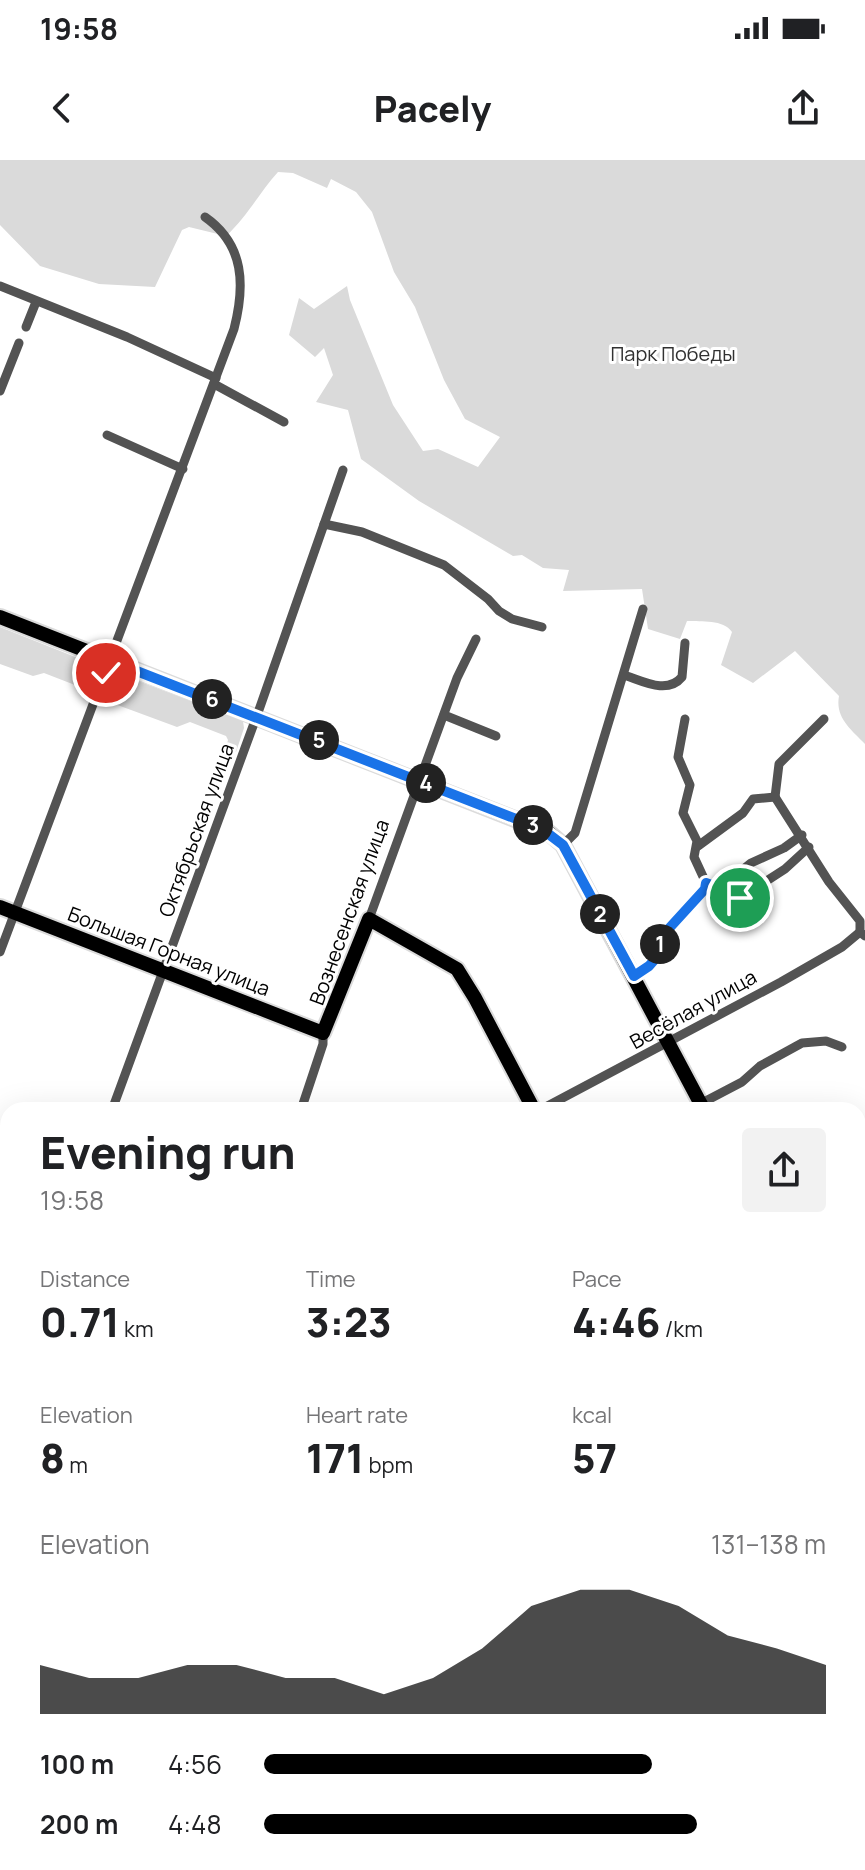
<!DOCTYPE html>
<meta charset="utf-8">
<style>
body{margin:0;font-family:Manrope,sans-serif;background:#f2f2f2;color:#202124;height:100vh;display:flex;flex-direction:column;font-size:30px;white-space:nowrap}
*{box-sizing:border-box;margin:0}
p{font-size:26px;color:#757577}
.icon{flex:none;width:44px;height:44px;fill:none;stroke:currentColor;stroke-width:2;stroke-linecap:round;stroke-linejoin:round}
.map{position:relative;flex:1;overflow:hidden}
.sheet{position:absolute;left:0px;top:942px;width:866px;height:768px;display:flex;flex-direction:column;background:#fff;border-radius:24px 24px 0 0;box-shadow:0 8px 32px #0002}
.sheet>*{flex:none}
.pin{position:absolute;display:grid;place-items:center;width:68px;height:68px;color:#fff;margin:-34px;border:4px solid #fff;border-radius:50%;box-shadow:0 2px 8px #0007}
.km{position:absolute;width:40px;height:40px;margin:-20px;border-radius:50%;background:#222;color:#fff;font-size:22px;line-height:40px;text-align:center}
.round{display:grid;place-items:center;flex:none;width:84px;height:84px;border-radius:8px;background:#f2f2f2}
.summary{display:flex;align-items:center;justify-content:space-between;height:136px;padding:0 40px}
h1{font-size:44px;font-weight:800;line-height:60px}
.stats{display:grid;grid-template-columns:repeat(3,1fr);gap:12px;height:136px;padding:8px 40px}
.stats div{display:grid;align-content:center}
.stats b{font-size:40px;font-weight:800}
.stats small{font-size:22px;font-weight:400}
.stats p{font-size:22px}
.chart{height:224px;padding:16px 40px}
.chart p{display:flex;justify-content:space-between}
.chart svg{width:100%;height:144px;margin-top:8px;fill:#000;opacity:.7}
ul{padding:0 40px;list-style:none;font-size:26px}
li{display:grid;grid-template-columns:128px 96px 1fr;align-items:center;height:60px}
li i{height:20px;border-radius:10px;background:#000}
.status{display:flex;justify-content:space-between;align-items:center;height:56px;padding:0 40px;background:#fff;direction:ltr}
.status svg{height:22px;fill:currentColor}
header{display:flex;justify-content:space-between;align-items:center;height:104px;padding:0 40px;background:#fff;font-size:36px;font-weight:800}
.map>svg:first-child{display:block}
</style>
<div class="status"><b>19:58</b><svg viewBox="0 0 49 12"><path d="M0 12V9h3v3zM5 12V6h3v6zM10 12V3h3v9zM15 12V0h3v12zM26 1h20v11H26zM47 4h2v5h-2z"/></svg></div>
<header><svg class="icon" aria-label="back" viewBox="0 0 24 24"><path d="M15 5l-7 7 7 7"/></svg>Pacely<svg class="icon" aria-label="share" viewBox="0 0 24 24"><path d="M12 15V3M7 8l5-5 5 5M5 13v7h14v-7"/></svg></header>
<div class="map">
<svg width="865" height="1710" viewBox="0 0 865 1710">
<rect width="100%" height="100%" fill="#fff"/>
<!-- green -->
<g fill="#dadada">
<path d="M0,0H865V584C851,569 835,558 839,536L795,491L753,523L721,505L732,472C723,459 702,462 687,461L680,479L648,469L642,429L563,431L569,410L543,408L522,395L513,396L419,341L361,299L348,250L316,242L333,215L324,188L315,197L289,175L299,138L314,149L347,126L350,140L393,245L423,291L438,289L478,307L500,277L465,259L444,220L415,147L394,112L372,52L356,32L331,19L327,28L293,13L278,12C259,33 247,57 226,76L189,67L182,70L155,127L99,124L40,106L0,65Z"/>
<path d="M0,467L98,506L100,515L93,532L44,513L33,516L0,504Z"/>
<path d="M114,514H120L243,561L244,568L236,592L226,587L228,580L226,576L190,562L177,567L104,540Z"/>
<path d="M1,1061L8,1063V1181L0,1178Z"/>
<path d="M858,1629L865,1642V1710H714L711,1706L698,1702H858Z"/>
<path d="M0,1672L8,1675V1702H74L65,1710H0Z"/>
</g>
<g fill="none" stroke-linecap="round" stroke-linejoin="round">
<!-- primary casing -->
<g stroke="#dbdbdb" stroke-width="18">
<g id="primary">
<path d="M0,457L548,672L563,685L704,950"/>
<path d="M0,747L323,873L369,759L457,809L475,838L534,950"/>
<path d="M858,1241L865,1255"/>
<path d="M858,1450L865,1463"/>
<path d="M858,1590L865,1585"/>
<path d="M333,1702L341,1710"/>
<path d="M297,1710L309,1702"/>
<path d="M662,1710L676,1702"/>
</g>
</g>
<!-- street -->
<g stroke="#535353" stroke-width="9">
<path d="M0,126L127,177L216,218"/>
<path d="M26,167L36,142"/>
<path d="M214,224L284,262"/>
<path d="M0,231L19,183"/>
<path d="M107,275L183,309"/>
<path d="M324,364L362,372L444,405L488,439L499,451L512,459L542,467"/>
<path d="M624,515C643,521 667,535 682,517L685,483"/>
<path d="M444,555L496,576"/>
<path d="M685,559L678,597L690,625L683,653L697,681L694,697L706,723"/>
<path d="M775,637L829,722L860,761V772L865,776"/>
<path d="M775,637L779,604L824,559"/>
<path d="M563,685L575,673L643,449"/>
<path d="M698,686L743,653L753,639L775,637"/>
<path d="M706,723L720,728L734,738H740L785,709L809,687"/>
<path d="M720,728L751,703L784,688L802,675"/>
<path d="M369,759L457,518L476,479"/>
<path d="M0,792L234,169C245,126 245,85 205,57"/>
<path d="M634,816C661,800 650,799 663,777C673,759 691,744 705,729L706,723"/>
<path d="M700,944L742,922L760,906L802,883L826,881L842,887"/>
<path d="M112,950L260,547L343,310"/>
<path d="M301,950L323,884V873"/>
<path d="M540,950L781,822L842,787L860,772"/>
<path d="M0,997L8,1000"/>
<path d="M858,998L865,994"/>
<path d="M0,1290L8,1285"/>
<path d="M0,1347L8,1349"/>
<path d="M0,1484L8,1486"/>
<path d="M225,1702L235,1710"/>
<path d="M602,1702L610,1710"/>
</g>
<!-- secondary -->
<g stroke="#202020" stroke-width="12">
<path d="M0,1665L8,1667"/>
<path d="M100,1702L110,1710"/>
</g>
<!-- primary -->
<use href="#primary" stroke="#000" stroke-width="14"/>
</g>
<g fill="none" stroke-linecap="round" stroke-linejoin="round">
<!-- route casing -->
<g stroke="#fff" stroke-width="16">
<path id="route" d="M106,513L111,501L542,669L563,685L634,816L649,806L656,798L663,775L705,729L706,723L720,728L734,738H740"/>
</g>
<!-- route -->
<use href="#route" stroke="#1a73e8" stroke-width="10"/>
</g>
<g text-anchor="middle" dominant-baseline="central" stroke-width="6" stroke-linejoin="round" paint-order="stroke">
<!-- park labels -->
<g font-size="20" fill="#313131" stroke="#fff">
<text x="673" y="193">Парк Победы</text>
</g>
<!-- street labels -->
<g font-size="20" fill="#000" stroke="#fff">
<text transform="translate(196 670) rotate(-70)">Октябрьская улица</text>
<text transform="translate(349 752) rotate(-70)">Вознесенская улица</text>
<text transform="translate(169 791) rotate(21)">Большая Горная улица</text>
<text transform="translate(693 849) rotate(-29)">Весёлая улица</text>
</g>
</g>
</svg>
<div class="pin" style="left:740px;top:738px;background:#1e9e55"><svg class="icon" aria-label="arrive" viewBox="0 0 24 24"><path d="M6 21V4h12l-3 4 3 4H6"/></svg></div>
<div class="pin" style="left:106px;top:513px;background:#d93025"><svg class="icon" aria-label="check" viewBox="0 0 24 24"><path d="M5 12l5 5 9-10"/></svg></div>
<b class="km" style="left:660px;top:784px">1</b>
<b class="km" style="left:600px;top:754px">2</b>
<b class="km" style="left:533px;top:665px">3</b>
<b class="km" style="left:426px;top:623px">4</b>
<b class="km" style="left:319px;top:580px">5</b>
<b class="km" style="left:212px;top:539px">6</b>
<section class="sheet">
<div class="summary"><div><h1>Evening run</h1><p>19:58</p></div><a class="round"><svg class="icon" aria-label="share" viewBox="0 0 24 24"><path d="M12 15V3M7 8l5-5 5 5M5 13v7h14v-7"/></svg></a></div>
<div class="stats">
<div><p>Distance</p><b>0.71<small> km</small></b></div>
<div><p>Time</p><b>3:23</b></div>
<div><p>Pace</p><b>4:46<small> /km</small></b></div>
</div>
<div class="stats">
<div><p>Elevation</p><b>8<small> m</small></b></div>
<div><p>Heart rate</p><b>171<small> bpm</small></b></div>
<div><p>kcal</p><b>57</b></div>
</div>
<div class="chart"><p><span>Elevation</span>131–138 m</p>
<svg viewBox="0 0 160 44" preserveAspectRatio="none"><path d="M0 44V29L10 33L20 33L30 29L40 29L50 33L60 33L70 38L80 33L90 24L100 11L110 6L120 6L130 11L140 20L150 24L160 29V44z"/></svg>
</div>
<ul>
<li><b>100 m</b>4:56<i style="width:69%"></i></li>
<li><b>200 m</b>4:48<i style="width:77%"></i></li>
</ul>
</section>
</div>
